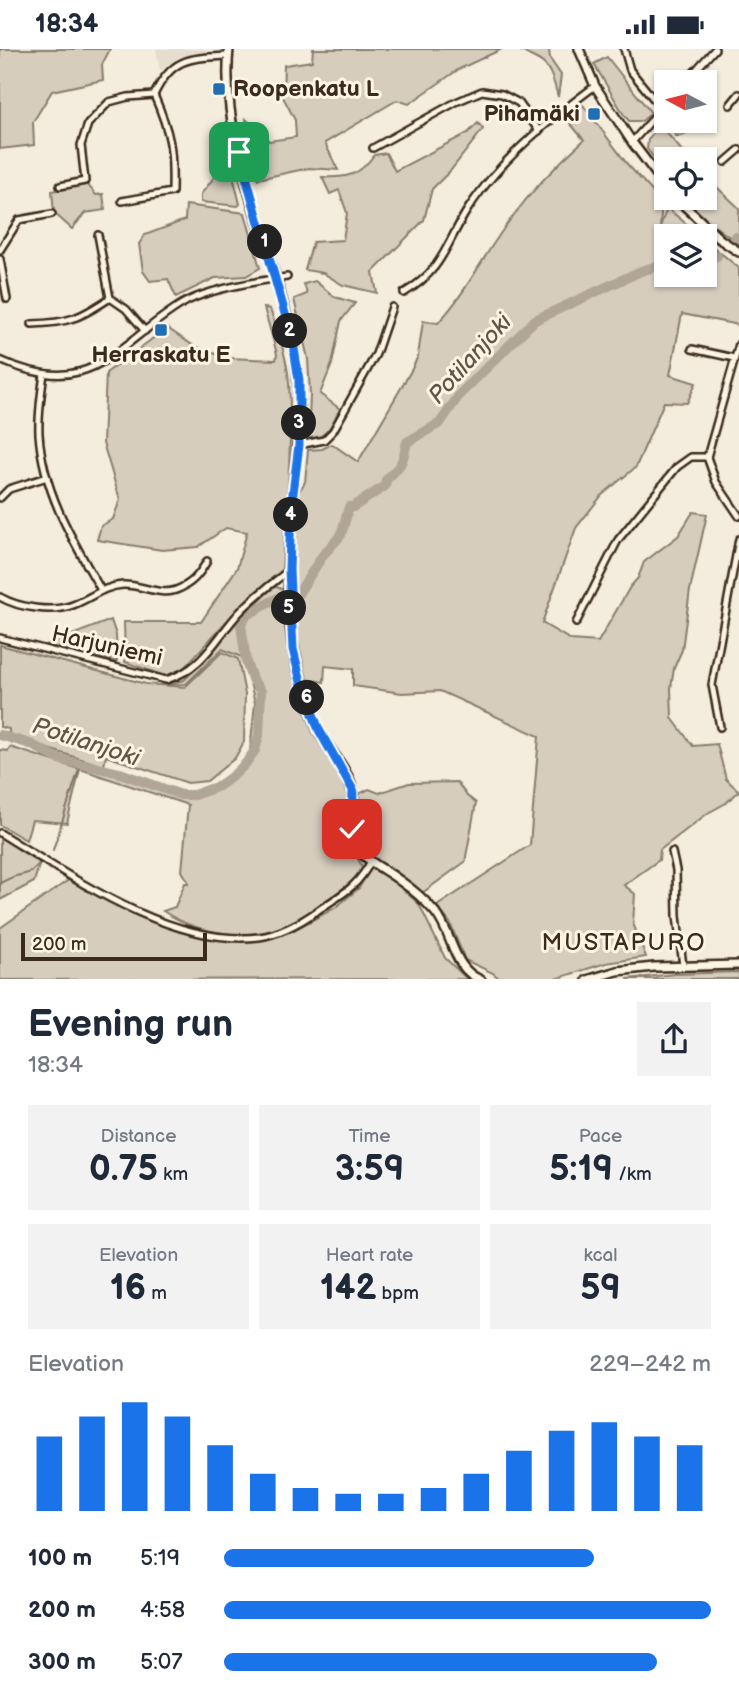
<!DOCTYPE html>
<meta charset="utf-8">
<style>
body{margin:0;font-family:"Balsamiq Sans",sans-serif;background:#f2f2f3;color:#1f2937;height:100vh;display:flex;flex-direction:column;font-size:26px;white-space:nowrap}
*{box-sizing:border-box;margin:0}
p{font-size:23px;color:#747a83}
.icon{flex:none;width:38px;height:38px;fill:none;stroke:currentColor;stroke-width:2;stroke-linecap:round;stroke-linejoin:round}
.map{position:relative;height:930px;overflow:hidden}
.side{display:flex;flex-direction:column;background:#fff;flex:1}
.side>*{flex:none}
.needle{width:46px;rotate:277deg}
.controls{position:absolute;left:654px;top:21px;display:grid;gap:14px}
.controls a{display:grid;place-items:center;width:63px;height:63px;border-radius:0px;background:#fff;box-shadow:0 2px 5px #0004;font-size:35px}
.scale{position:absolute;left:21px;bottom:18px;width:186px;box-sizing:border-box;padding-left:7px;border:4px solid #3b2a1e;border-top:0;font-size:19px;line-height:24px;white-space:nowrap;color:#3b2a1e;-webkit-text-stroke:5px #fcf5e5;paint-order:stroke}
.pin{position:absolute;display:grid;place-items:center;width:60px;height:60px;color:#fff;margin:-30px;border-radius:14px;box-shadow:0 4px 10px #0006}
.km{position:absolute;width:35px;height:35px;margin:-18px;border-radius:50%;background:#222;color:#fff;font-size:19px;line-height:35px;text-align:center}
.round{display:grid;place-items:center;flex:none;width:74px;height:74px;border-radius:0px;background:#f2f2f3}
.headline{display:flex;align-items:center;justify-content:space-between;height:119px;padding:0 28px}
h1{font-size:38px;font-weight:700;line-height:52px}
.figures{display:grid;grid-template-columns:repeat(3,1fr);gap:10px;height:119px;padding:7px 28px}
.figures div{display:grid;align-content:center;border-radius:0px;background:#f2f2f3;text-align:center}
.figures b{font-size:35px;font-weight:700}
.figures small{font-size:19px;font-weight:400}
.figures p{font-size:19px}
.chart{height:196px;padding:14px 28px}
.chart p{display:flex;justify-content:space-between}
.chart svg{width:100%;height:126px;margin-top:7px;stroke:#1a73e8;stroke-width:6}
ul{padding:0 28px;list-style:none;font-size:23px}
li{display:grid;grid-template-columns:112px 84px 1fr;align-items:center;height:52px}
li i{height:18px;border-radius:9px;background:#1a73e8}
.status{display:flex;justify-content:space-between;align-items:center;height:49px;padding:0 35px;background:#fff;direction:ltr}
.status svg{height:19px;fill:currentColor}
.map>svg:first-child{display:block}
</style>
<div class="status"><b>18:34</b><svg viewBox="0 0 49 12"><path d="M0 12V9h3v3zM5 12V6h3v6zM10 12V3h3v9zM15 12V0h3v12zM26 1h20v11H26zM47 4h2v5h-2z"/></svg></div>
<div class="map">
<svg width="739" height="931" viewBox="0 0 739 931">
<rect width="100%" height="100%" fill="#f4eddd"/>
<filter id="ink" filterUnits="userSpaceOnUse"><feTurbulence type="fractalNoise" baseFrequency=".0143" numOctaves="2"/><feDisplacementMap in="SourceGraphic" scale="14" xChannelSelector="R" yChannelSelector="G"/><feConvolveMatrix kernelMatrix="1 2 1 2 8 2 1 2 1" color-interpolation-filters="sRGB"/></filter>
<g filter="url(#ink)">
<!-- built -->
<path fill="#e5ddce" d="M156,0H206V4L179,8L160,22Z"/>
<!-- green -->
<g fill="#d6cdbd" stroke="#887c6e" stroke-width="2">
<path d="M0,0H110L102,16L103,31L52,42L33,73L34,96L0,100Z"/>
<path d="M313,0H502L459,20L409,55L397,51L325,94L338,121L309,119L258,130L249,102L246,70L269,92L296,88L295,71L283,48L284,16L312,12Z"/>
<path d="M518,0H549L550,10L561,26L558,48C555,37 552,23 544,15C539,10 526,6 518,0Z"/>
<path d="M607,8L651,64L642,72H629L624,66L594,15Z"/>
<path d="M583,56L628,116L662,153L660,178L667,159L701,187H667V226H705V191L739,219V276L682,265L670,326L696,334L687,354L664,353L636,418L602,446L576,479L542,574L571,591L598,593L630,538L638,529L644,513L678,487L693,463L707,465L690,541L682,601L674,619L671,639L672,669L693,697L717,695L726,730L739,742L726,754L708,764L660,801L659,811L624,836L635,845L633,874L646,908L606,914L552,931L500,930L493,924L465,911L450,874L437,857L530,796L539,687L440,642L402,644L353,637V620L325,617L324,633L307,630L295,580L298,555L292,515L296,447L305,433L308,401L322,400L332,395L358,413L412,320L418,307L423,272L438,274C467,243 484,205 510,171C532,141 556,116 584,91L565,68L577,57Z"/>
<path d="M667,63V72H707L697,74L682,87H676L664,69Z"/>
<path d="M478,74L483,80L451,121L432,140L424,171L373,223L377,244L343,236L323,224L305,221L313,193L343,191L347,164L339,141L330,145L322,128C347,129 359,127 374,106L386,104L395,122L468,84Z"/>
<path d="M659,75L689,110H667V125L647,100L648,91Z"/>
<path d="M224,91L240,155L238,157L201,153V145C220,123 219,121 219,92Z"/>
<path d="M705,127L739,159V195L701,167L686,149H705Z"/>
<path d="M83,136H88L96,146L103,145L105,161L85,164L72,180L54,164L52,142Z"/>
<path d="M186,156L245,164L260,219L246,227L215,229L176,248L168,230L150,232L143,222L139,195L145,186L185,171Z"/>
<path d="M315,232L335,248L355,254L341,272L332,315L320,345L340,360C332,375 327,391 308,390L310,346L308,310L294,250L307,245L304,235Z"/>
<path d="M264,259L270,260C278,284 287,308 289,333C293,395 286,459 282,521L236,562L183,620L165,627L125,613L124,573H201L237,519L247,483L226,479L198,498L162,501L97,491L101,477L113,470L120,451L103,394L106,324L167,279L194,297L227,309L276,311L277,305Z"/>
<path d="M274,537L284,541L286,586L305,660L313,684L338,724L349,749L345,787L363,819C354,834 342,840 328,850C316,858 305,869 292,875C252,893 199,886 163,862L175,858L185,834H189L182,822L188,756L80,720L67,774L32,771L26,791L0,776V701L8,702L10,698L79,720L82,714L181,747L211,740L249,711L255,654L244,609L222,600L186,635L163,636L184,631L202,614L220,590Z"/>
<path d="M111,571L116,586L117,613L46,596Z"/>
<path d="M0,596L146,635L185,638L222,603L238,610L245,645L244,693L235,709L207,732L188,734L106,707L104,717L9,688V680L0,678Z"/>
<path d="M457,733L467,747L476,754L465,813L422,844L368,805L357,780V746L369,740L379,744L409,734Z"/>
<path d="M0,788L40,813L34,833L0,851Z"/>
<path d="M371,818L398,836L419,855L445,909L467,930L0,931V879L70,830L82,839L117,855L201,885L257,890L292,882L335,859L359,839Z"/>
<path d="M739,923V930H627L675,925Z"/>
</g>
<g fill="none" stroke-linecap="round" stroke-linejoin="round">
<!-- stream -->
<g stroke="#817466" stroke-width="2">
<path d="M53,801L81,714"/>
<path d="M0,834C5,832 11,828 16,827C29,824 32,824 40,813"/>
</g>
<!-- river -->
<g stroke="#b0a596" stroke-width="10">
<path d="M735,188L739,189"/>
<path d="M705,210L717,207"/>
<path d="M298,545L323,506L341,486L349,458H353L385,437L386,431C402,415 402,416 407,393L440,374L460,345L535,271L641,222L667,214"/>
<path d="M0,686L30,695L59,710L120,724L181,746H194L219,737L234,726L246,714L255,701L259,686L261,642L252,630L246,613L241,575L247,566L283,546"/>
</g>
<!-- street casing -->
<g stroke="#3b2a1e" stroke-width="10">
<g id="street">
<path d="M624,0L630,21L661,59"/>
<path d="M685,33L715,0"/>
<path d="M154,46C172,8 190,9 228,7"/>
<path d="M730,56L739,45"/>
<path d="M632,93L667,54"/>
<path d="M373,99L456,53L482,42L502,45L519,54L539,82"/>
<path d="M725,113L739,101"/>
<path d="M60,137L85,132L81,96L88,75L109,53L128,48L154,46"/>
<path d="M122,152L172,143C173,101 171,85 154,46"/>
<path d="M98,186L110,249"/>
<path d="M0,201L19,171L52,165"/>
<path d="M0,210L7,250"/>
<path d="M404,244C444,220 445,196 468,160C476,148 485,136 494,126C523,92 560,63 595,37"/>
<path d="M110,249L126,260L145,282"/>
<path d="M32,275C69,274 80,269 110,249"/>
<path d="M739,295L707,408L716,433L739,467"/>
<path d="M692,300L734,309"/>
<path d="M0,311C93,352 112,298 182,255C206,240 258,232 287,228"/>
<path d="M44,325C41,345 38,365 39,385C43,443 73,492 101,541"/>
<path d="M299,396L324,391L333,382L376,305L392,258"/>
<path d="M0,449L9,440L47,428"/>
<path d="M0,548C19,559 53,564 73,556C91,549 104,537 123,536C140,535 160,547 176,541C192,535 199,526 207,512"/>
<path d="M576,574L618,491L677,418L691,408H707"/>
<path d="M0,589L166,631C203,620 214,592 238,565C253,548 272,535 289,521"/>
<path d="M720,678L712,636L739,490"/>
<path d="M0,784C72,828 171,898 259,888C281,885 300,874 317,862C342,845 357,839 371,812"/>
<path d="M672,803L676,821L677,867L683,917"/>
</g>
</g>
<!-- secondary casing -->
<g stroke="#3b2a1e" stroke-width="12">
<g id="secondary">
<path d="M229,0C219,99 274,199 293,294C304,349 297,403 292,458C287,503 287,550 292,595C296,623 307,656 319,681C329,701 348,720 353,741C357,758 348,778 355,794C362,811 385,820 399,831C412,840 425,851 435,863C453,884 452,920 481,931"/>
<path d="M579,0L595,37L632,93L667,139"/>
<path d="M676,149L721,191L739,203"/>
<path d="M587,931L617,922L654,918L739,916"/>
</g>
</g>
<!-- street -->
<use href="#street" stroke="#fcf5e5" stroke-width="5"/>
<!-- secondary -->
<use href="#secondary" stroke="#fcf5e5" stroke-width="7"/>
</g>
</g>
<g fill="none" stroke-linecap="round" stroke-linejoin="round" filter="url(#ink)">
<!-- route casing -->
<g stroke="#fff" stroke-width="14">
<path id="route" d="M239,103L293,293L299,331V396L291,460L289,521L293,600L301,633L319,681L353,741L352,780"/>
</g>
<!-- route -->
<use href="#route" stroke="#1a73e8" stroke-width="9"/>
</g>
<!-- markers -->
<g fill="#1f6fb2" stroke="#fcf5e5" stroke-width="2.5">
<rect x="212" y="33" width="14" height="14" rx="3.5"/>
<rect x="587" y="58" width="14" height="14" rx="3.5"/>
<rect x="154" y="274" width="14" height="14" rx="3.5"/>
</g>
<g text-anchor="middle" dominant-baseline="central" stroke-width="6" stroke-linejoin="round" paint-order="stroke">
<!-- poi labels -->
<g font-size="23" font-weight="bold" fill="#3b2a1e" stroke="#fcf5e5" text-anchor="start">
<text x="233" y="40">Roopenkatu L</text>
<text x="580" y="65" text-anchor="end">Pihamäki</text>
<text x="161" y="306" text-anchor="middle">Herraskatu E</text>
</g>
<!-- street labels -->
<g font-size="23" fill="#3b2a1e" stroke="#fcf5e5">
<text transform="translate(107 597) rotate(13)">Harjuniemi</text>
</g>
<!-- water labels -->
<g font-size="24" font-style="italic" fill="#645548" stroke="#fcf5e5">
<text transform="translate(470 310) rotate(-48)">Potilanjoki</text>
<text transform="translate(86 693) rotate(18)">Potilanjoki</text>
</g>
<!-- neighbourhood labels -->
<g font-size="24" letter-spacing="2" fill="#3b2a1e" stroke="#fcf5e5">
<text x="624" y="893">MUSTAPURO</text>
</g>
</g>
</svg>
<div class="controls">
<a><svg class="needle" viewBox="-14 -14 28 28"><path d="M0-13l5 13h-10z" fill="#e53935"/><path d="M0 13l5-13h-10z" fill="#747a83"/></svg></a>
<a><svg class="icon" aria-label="locate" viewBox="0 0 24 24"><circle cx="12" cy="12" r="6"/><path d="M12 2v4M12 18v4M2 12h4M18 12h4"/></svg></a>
<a><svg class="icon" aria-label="layers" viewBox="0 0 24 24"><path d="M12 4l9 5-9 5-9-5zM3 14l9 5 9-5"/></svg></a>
</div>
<div class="scale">200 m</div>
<div class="pin" style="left:239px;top:103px;background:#1e9e55"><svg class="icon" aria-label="arrive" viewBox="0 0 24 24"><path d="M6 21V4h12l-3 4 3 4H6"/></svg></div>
<div class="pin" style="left:352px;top:780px;background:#d93025"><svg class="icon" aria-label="check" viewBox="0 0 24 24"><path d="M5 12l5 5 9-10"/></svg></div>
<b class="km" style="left:265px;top:193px">1</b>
<b class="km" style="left:290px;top:282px">2</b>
<b class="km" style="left:299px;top:374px">3</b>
<b class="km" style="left:291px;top:466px">4</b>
<b class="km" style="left:289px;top:559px">5</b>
<b class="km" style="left:307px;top:649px">6</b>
</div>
<section class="side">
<div class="headline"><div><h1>Evening run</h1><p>18:34</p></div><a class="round"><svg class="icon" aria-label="share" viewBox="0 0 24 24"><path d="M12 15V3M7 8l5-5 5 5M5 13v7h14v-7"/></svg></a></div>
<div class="figures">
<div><p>Distance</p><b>0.75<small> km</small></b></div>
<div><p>Time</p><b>3:59</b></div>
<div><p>Pace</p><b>5:19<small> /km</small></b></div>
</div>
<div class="figures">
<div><p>Elevation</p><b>16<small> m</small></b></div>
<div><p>Heart rate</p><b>142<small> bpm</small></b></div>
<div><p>kcal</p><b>59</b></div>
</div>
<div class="chart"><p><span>Elevation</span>229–242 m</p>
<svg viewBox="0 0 160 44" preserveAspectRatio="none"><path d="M5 44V18M15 44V11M25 44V6M35 44V11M45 44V21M55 44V31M65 44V36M75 44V38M85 44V38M95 44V36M105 44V31M115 44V23M125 44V16M135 44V13M145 44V18M155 44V21"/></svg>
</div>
<ul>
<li><b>100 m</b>5:19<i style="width:76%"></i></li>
<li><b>200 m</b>4:58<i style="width:100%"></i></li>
<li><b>300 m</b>5:07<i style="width:89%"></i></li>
</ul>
</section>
